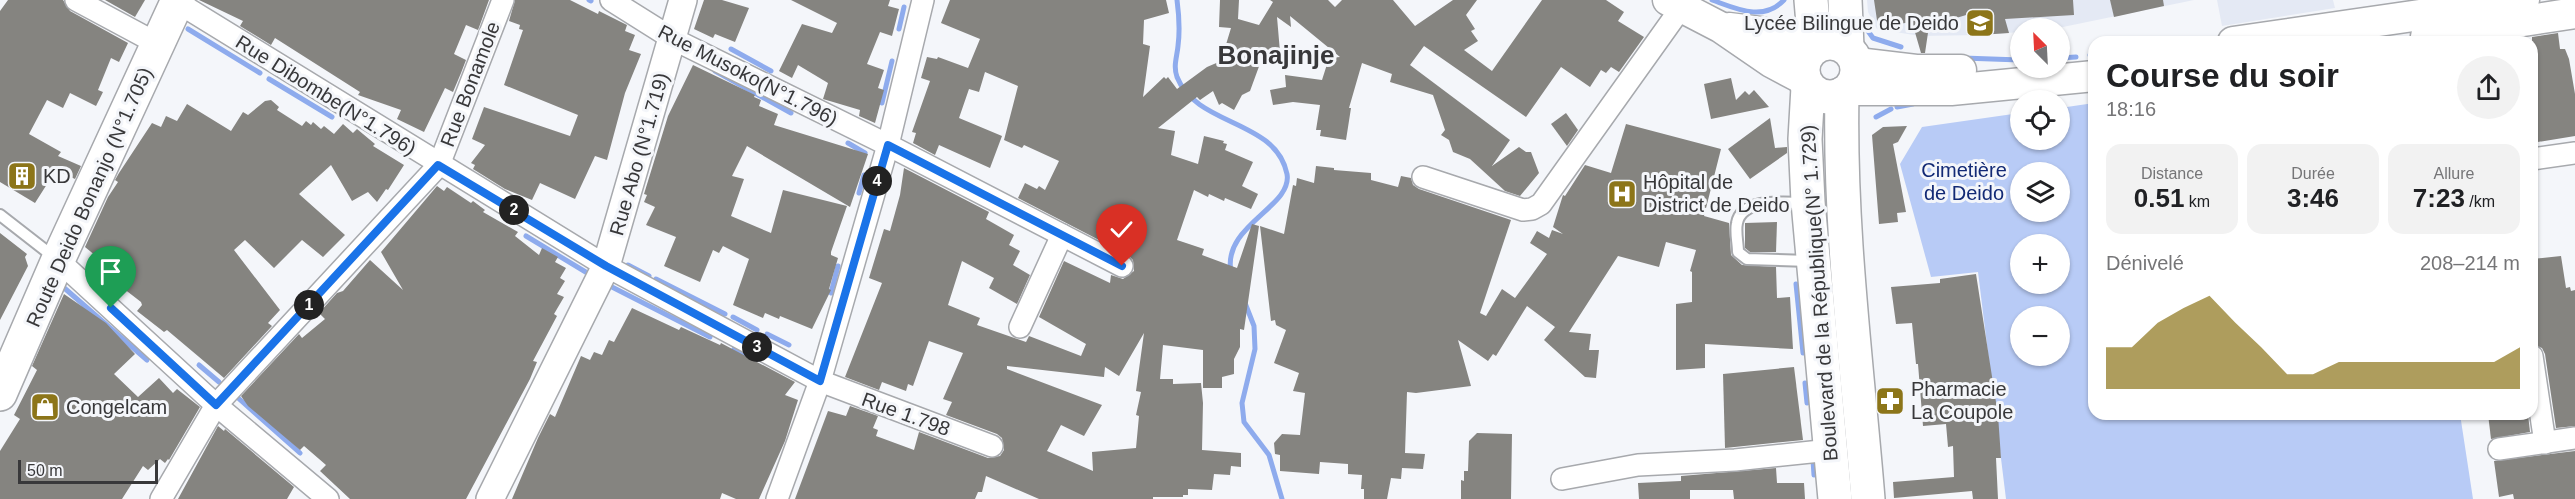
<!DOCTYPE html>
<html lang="fr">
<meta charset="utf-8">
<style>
body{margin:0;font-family:Helvetica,sans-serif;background:#f2f2f2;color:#202124;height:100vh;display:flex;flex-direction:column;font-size:22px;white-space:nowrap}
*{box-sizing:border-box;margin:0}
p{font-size:20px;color:#757577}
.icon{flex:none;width:33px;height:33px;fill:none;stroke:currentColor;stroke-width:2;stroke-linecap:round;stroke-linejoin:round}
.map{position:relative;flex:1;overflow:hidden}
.side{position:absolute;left:2088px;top:36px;width:450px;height:384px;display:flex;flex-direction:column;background:#fff;border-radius:18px;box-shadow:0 2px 4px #0004}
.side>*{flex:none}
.needle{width:39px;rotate:336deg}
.controls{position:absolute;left:2010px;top:18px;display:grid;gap:12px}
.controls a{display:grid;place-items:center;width:60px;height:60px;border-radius:50%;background:#fff;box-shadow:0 2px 4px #0004;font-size:30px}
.scale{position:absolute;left:18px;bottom:15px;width:140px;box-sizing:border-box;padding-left:6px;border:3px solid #38383a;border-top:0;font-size:16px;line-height:21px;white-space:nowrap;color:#38383a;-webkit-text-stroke:4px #f4f6fa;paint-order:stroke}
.pin{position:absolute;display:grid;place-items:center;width:51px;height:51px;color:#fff;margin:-62px -26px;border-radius:50% 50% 50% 0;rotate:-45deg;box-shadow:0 0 6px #0007}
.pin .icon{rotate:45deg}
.km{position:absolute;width:30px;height:30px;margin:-15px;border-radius:50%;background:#222;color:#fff;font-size:16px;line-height:30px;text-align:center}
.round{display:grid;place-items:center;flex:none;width:63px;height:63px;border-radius:32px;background:#f2f2f2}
.headline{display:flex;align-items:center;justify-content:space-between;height:102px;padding:0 18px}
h1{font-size:33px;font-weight:700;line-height:45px}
.stats{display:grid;grid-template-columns:repeat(3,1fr);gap:9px;height:102px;padding:6px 18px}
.stats div{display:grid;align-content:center;border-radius:15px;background:#f2f2f2;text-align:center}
.stats b{font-size:26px;font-weight:700}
.stats small{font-size:16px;font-weight:400}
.stats p{font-size:16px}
.chart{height:168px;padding:12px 18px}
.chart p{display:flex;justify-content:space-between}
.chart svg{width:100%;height:108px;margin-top:6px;fill:#8c7519;opacity:.7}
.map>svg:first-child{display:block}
</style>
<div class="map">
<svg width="2575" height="499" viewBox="0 0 2575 499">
<rect width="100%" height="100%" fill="#f4f6fa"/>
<!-- built -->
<g fill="#e4e9f4">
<path d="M1867,0H2194L2058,28H2020V32L1980,35L1920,36L1877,29L1868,12Z"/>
<path d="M2217,0H2333L2335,8L2222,26Z"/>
</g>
<!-- green -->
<path fill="#b8cbf6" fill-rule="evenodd" d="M2094,103V414H2460L2473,499H2006L1978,272L1931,277L1900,164L1922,127L2020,113V140H2060V108ZM2020,172H2060V212H2020ZM2020,244H2060V284H2020ZM2020,316H2060V356H2020Z"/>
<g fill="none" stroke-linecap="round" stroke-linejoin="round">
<!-- stream -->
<g stroke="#8eabed" stroke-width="5">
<path d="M589,0L591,1"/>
<path d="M1177,0C1179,15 1180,31 1178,46C1177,57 1173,66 1177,77C1197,127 1276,119 1287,174C1293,207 1222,225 1231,272"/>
<path d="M1712,0C1737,9 1763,22 1784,0"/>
<path d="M1860,20L1873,38L1901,47"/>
<path d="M188,29L260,73"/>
<path d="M899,29L904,7"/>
<path d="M731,49L771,71"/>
<path d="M2090,55H2094"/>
<path d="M1963,58L2020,60"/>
<path d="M2060,58L2076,57"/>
<path d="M715,71L791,113"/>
<path d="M269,79L332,117"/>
<path d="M882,103L892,61"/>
<path d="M1897,107L1913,104"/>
<path d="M1876,117L1891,109"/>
<path d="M848,143L865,153"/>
<path d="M859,193L864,175"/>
<path d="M526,236L589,274L586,279"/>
<path d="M628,265L649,276"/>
<path d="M656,279L725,314"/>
<path d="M1796,284L1803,353"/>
<path d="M62,286L147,360"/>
<path d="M608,289L610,286L710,337"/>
<path d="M831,293L838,266"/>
<path d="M1245,303L1254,326L1255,349L1242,403L1244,422L1269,455L1282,499"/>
<path d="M733,317L757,330"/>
<path d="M767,334L789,345"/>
<path d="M734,349L756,359"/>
<path d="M199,365L219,382"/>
<path d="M1805,383L1807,403"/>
<path d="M237,397L300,453"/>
<path d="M1813,460L1814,475"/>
</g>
</g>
<!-- building -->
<g fill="#858480" fill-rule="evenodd">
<path d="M8,0H63L70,11L128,43L119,62L111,58L98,90L103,92L96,106L70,93L63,108L47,100L29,134L61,152L58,156L81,166L75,179L56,170L35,203L0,182V11Z"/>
<path d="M105,0H145L135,17Z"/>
<path d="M199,0H489L478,30L466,25L454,54L466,60L461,73L453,92L445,88L424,132L397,119L401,110L358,95L360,92L275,38L271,45L240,26L243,21Z"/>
<path d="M515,0H570L598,14L599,11L627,25L625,31L635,35L629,50L641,54L625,93L607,160L595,156L575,199L540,183L532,200L505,189L473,169L475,165L471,163L485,145L472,139L484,107L570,136L578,115L504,85L523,30L519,29L520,25L509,21Z"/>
<path d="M704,0H722L749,8L735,42L715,34L713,38L694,29Z"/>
<path d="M791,0H890L888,6L899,9L892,36L880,32L867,64L884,70L878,88L884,90L875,123L859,116L860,110L823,99L828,83L798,65L792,78L779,71L802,24L832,33L837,23Z"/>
<path d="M950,0H1166L1169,13L1144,20L1143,44L1150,46L1143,97L1164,77L1166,79L1168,77L1177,89L1207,67L1221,61L1231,28L1219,27L1220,0H1239L1238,19L1259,25L1273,2L1270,0H1328L1335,7L1342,0H1393L1415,26L1453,0H1477L1466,15L1475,29L1471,31L1478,41L1464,50L1492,71L1542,0H1606L1624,12L1618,21L1644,37L1619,72L1611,67L1606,73L1601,70L1590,87L1561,67L1526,117L1424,46L1410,65L1510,140L1492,166L1519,147L1526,152H1531L1539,173L1520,196L1505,191L1470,159L1453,152L1449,140L1441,135L1445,130L1433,95L1390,82L1392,74L1362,63L1349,108H1351L1346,140L1320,136L1321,130H1316L1320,105L1293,102L1273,105L1270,90L1286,87L1285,75L1322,80L1329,58L1340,57L1290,16L1291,27L1277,17L1280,52L1275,59L1261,61L1250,91L1242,95L1234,110L1222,103L1219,105L1213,91L1200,100L1197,97L1158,128L1175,131L1171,155L1198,164L1204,136L1224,141L1223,143L1227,144L1225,150L1253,162L1242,186L1258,194L1251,209L1225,198L1224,201L1209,194L1208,197L1194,190L1177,240L1204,249L1202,255L1237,268L1252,224L1259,226L1244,330L1240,329V347L1234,359V374L1222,377V388H1203V350L1163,345L1160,379H1173V384L1201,383L1203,403L1202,450L1241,453V467L1231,466L1230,475L1214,474L1212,490L1188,489V495H1183V497H1153V499H1039L986,476L982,492H978L975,499H795L828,411L846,416L850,406L878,416L873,428L878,430L876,436L914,450L919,432L988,458L1000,456L1004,450L1002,438L997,434L946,415L952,402L943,399L963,353L929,341L913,386L908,384L906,391L882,382L879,390L845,377L882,283L869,278L884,229L890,231L900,195L904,168L989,212L986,219L1014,235L1009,245L1020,251L1013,265L1030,275L1017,304L989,288L994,278L962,261L948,305L980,318L977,325L1026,342L1029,336L1081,356L1086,344L1039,317L1064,261L1110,283L1111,275L1123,279L1134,271L1133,260L1128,255L1018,198L1025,183L1037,189L1039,186L1045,190L1059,161L1024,145L1022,148L1004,140L1018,86L985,72L979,92L969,89L959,118L1002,136L990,168L939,145L935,155L913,143L916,133L912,132L930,81L921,78L927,57L937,59L938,57L968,68L980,39L941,23ZM1144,333L1136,391L1141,392L1136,415L1139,416L1136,448L1092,452L1093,471L1047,451L1061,425L1084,436L1102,405L1007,369V366L1104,377L1105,367L1119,376Z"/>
<path d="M1874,0H2073L2074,15L2005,19L2009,33L1980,35L1973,13L1929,26L1925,53H1921L1912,22L1878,27Z"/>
<path d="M2110,0H2163L2164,6L2114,17Z"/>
<path d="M2558,33L2560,49H2565L2569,59L2575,94V136L2532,143V37Z"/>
<path d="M693,65L755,95L754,97L761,100L759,106L778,114L774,125L868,154L850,207L747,146L732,176L744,179L731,216L771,233L783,190L847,206L831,252V255L838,258L829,289L831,290L812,329L780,316L779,319L765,313L763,318L733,305L749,259L723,246L719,253L713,250L700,282L664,266L676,237L646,225L655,207L644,202L647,195L644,194L668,116Z"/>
<path d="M1731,78L1736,100L1745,91L1749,95L1754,90L1769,107L1711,119L1704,84Z"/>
<path d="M271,100L279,107L277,110L302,126L306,121L311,125L313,122L321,129L324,126L334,134L343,124L353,133L357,129L375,144L373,146L404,165L388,190L386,189L377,202L368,192L352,201L331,165L299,194L345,235L323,257L302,240L274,268L245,240L234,250L280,310L268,323L272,326L224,378L167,330L164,332L137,311L142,305L141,302L119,285L124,279L85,247L108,197L118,182L115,180L119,173L152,123L161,127L166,116L177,121L187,104L231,131L243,112L248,115L265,101Z"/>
<path d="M1566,113L1578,130L1567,146L1551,124Z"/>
<path d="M1770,118L1775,148L1787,147V153L1750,179L1728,149Z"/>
<path d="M1626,124L1721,149L1704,216L1729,223L1731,255L1742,265L1776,267L1777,298L1790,297L1793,349L1705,344V368L1676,370V304L1692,302V272L1690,271L1696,250L1666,242L1659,267L1618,256L1569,332L1591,334L1589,350H1599L1596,378L1585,377L1544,340L1555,327L1527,306L1496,356L1493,354L1488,361L1458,340L1471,386L1416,393L1407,392L1405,453L1425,454L1423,469L1402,468L1401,479L1391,478L1387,499H1364V489H1361L1362,475L1348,474V464L1320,462L1319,474L1280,471V455L1275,454L1274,443L1282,434L1300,435L1305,393L1293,391L1299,373L1274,363L1286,330L1276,325L1275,320L1271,321L1260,226L1284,234L1293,185L1296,186L1297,178L1314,183L1316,166L1334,168V170L1371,173V180L1398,187L1401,176L1411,178L1413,185L1419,189L1511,220L1480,313L1486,316L1502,289L1515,298L1547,254L1530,243L1537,231L1549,238L1552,230L1563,234L1553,227L1563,195L1565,196L1585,165L1611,173Z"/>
<path d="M1907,126L1898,142L1893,144L1906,212L1897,213L1898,222L1879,224L1872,135L1883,127Z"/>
<path d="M437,186L444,191L447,187L471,203L473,201L485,210L483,212L518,232L515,236L539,255L542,248L558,257L555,262L566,268L560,278L565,281L557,294L564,297L554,314L557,316L533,361L537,362L530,379L466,499H350L320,471L326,465L304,446L300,450L248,406L241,396L299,334L302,338L325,319L319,313L337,293L343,291L370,260L403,290L381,252Z"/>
<path d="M1777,222L1776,252H1750L1745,248V223Z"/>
<path d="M0,233L27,254L25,257L28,266L0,320Z"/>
<path d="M2561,256L2566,288L2570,287L2571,291L2575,290V426L2556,428L2545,354L2542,348L2532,344L2535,341L2532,307H2536L2532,259Z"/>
<path d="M1976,274L1998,415L2001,458H1996L1998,499H1973L1972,491L1894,498L1893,482L1954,477L1953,446L1948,447L1946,424L1923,426L1918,364H1916L1912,323L1896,324L1891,287L1940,283V279Z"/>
<path d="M64,294L106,323L135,354L114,374L138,397L159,378L173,393L177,389L200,407L169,460L168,459L165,463L160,459L148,470L143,466L122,499H0V451L20,419L14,415L37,370L32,366Z"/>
<path d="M632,308L679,330L681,327L720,345L721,343L795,382L785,395L798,400L785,441L759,499H736L722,493L720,499H512L538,438L550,414L555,417L581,356L590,360L594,352L602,355L609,340L614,342Z"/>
<path d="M1794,367L1803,440L1725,448L1723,374Z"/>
<path d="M2488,414H2528L2530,432L2491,439Z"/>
<path d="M218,426L224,431L225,429L294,487L287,499H178Z"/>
<path d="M1477,433L1512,434L1511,499H1461V480L1464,481V471H1468L1469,441Z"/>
<path d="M2575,451V499H2514L2513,494L2499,497L2494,461Z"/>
<path d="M1776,468L1777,483H1804L1805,499H1734L1733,490H1690V499H1639L1638,483L1681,481V476Z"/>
</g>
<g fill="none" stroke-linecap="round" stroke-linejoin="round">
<!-- service casing -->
<g stroke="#a7a9ad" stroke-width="14">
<g id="service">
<path d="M1805,203C1786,203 1742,197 1737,223C1735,232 1738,243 1738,252L1747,259L1809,261"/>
<path d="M0,215L54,257"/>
</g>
</g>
<!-- minor casing -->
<g stroke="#a7a9ad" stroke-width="24">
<g id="minor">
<path d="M76,0L158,44"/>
<path d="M611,0L673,39L888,145L1122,266"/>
<path d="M177,2L606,266L820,381L992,446"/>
<path d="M2532,159L2575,153"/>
<path d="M1423,177L1523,210L1532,209L1541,204L1681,8"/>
<path d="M58,260L216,405L328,499"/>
<path d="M1020,327L1062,235"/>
<path d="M2532,356L2545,443"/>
<path d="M2499,449L2575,438"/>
<path d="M1562,479L1638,465L1735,460L1830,450"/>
<path d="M161,499L216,405L439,165L503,0"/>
<path d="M777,499L820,381L888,145L923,0"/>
</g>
</g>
<!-- tertiary casing -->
<g stroke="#a7a9ad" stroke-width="30">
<path id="tertiary" d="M490,499L606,266L683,0"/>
</g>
<!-- secondary casing -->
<g stroke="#a7a9ad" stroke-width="33">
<g id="secondary">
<path d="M1668,0L1720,27L1771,62L1805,80"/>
<path d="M1729,28L1761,32L1812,50"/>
<path d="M2426,36L2575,13"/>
<path d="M2233,42L2524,0"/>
<path d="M1857,63L1916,70H1961"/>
<path d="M1848,90H1951L2094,76"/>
</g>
</g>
<!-- primary casing -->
<g stroke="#a7a9ad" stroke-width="36">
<g id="primary">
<path d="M1811,0L1815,47"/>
<path d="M1845,0L1847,48"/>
<circle cx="1830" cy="70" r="27"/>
<path d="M1808,87L1805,139L1808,202L1835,499"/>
<path d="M1842,94C1839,230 1857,364 1868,499"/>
<path d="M0,394L58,260L178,0"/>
</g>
</g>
<!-- service -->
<use href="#service" stroke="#fff" stroke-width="10"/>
<!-- minor -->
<use href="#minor" stroke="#fff" stroke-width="21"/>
<!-- tertiary -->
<use href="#tertiary" stroke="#fff" stroke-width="27"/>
<!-- secondary -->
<use href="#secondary" stroke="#fff" stroke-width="30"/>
<!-- primary -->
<use href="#primary" stroke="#fff" stroke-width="33"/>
</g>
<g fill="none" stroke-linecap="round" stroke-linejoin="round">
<!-- route casing -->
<g stroke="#fff" stroke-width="12">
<path id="route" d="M111,308L216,405L438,165L606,266L820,381L888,145L1122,266"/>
</g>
<!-- route -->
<use href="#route" stroke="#1a73e8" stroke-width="8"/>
</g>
<!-- icons -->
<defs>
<g id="school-square" transform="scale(1.5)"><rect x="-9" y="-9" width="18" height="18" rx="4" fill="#8c7519" stroke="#f4f6fa"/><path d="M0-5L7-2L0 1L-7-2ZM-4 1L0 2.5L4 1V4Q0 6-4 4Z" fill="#fff"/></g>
<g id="building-square" transform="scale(1.5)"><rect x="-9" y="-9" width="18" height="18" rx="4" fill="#8c7519" stroke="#f4f6fa"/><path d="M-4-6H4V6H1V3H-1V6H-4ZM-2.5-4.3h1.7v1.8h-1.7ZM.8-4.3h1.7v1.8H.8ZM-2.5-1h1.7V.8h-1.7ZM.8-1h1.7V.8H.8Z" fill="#fff"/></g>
<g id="hospital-square" transform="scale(1.5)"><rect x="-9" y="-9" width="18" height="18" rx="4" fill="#8c7519" stroke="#f4f6fa"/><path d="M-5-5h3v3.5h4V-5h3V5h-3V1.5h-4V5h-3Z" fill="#fff"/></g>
<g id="pharmacy-square" transform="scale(1.5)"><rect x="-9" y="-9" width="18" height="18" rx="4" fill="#8c7519" stroke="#f4f6fa"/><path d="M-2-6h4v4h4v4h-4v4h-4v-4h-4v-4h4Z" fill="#fff"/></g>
<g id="shop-square" transform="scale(1.5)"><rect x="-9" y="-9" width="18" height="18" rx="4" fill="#8c7519" stroke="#f4f6fa"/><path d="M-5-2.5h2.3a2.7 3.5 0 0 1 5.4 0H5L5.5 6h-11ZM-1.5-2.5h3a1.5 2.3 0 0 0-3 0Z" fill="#fff"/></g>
</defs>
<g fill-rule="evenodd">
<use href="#school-square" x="1980" y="23"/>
<use href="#building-square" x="22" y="176"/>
<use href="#hospital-square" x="1622" y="194"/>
<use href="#pharmacy-square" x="1890" y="401"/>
<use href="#shop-square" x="45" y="407"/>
</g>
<g text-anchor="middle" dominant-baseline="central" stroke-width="6" stroke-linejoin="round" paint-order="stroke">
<!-- poi labels -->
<g font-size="20" fill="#38383a" stroke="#f4f6fa" text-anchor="start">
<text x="1959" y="23" text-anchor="end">Lycée Bilingue de Deido</text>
<text x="43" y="176">KD</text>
<text x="1643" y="182">Hôpital de<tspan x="1643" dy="23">District de Deido</tspan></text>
<text x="1911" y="389">Pharmacie<tspan x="1911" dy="23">La Coupole</tspan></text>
<text x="66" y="407">Congelcam</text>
</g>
<!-- street labels -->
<g font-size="20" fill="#38383a" stroke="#f4f6fa">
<text transform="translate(748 75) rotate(27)">Rue Musoko(N°1.796)</text>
<text transform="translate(470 84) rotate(-69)">Rue Bonamole</text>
<text transform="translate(326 95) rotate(32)">Rue Dibombe(N°1.796)</text>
<text transform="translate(639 154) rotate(-74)">Rue Abo (N°1.719)</text>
<text transform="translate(89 197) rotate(-66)">Route Deido Bonanjo (N°1.705)</text>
<text transform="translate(1819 293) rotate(-94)">Boulevard de la République(N° 1.729)</text>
<text transform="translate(906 414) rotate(20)">Rue 1.798</text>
</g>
<!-- park labels -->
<g font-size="20" fill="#132a75" stroke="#f4f6fa">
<text x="1964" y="170">Cimetière<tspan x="1964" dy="23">de Deido</tspan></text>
</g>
<!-- district labels -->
<g font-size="26" font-weight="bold" fill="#38383a" stroke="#f4f6fa">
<text x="1276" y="55">Bonajinje</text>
</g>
</g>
</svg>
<div class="controls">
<a><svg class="needle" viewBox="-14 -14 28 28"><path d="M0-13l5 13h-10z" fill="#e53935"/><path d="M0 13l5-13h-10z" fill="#757577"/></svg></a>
<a><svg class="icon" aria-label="locate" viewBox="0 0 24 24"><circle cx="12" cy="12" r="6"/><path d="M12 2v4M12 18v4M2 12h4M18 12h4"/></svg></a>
<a><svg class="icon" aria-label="layers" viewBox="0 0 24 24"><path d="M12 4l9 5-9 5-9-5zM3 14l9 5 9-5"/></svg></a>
<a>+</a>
<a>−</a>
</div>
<div class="scale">50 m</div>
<div class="pin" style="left:111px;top:308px;background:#1e9e55"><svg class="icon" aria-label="arrive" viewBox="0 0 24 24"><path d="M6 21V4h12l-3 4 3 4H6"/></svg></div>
<div class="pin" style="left:1122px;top:266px;background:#d93025"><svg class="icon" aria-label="check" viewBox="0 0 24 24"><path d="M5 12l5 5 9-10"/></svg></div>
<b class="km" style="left:309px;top:305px">1</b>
<b class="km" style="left:514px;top:210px">2</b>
<b class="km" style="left:757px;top:347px">3</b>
<b class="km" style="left:877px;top:181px">4</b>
<section class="side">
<div class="headline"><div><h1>Course du soir</h1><p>18:16</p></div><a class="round"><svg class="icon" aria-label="share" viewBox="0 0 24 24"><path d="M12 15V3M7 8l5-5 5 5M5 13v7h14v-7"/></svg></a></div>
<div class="stats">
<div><p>Distance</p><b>0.51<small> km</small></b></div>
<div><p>Durée</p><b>3:46</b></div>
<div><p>Allure</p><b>7:23<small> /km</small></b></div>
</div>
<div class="chart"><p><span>Dénivelé</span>208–214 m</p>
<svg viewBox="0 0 160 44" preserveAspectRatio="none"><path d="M0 44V27L10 27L20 17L30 11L40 6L50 17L60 27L70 38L80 38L90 33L100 33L110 33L120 33L130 33L140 33L150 33L160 27V44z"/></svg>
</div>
</section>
</div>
